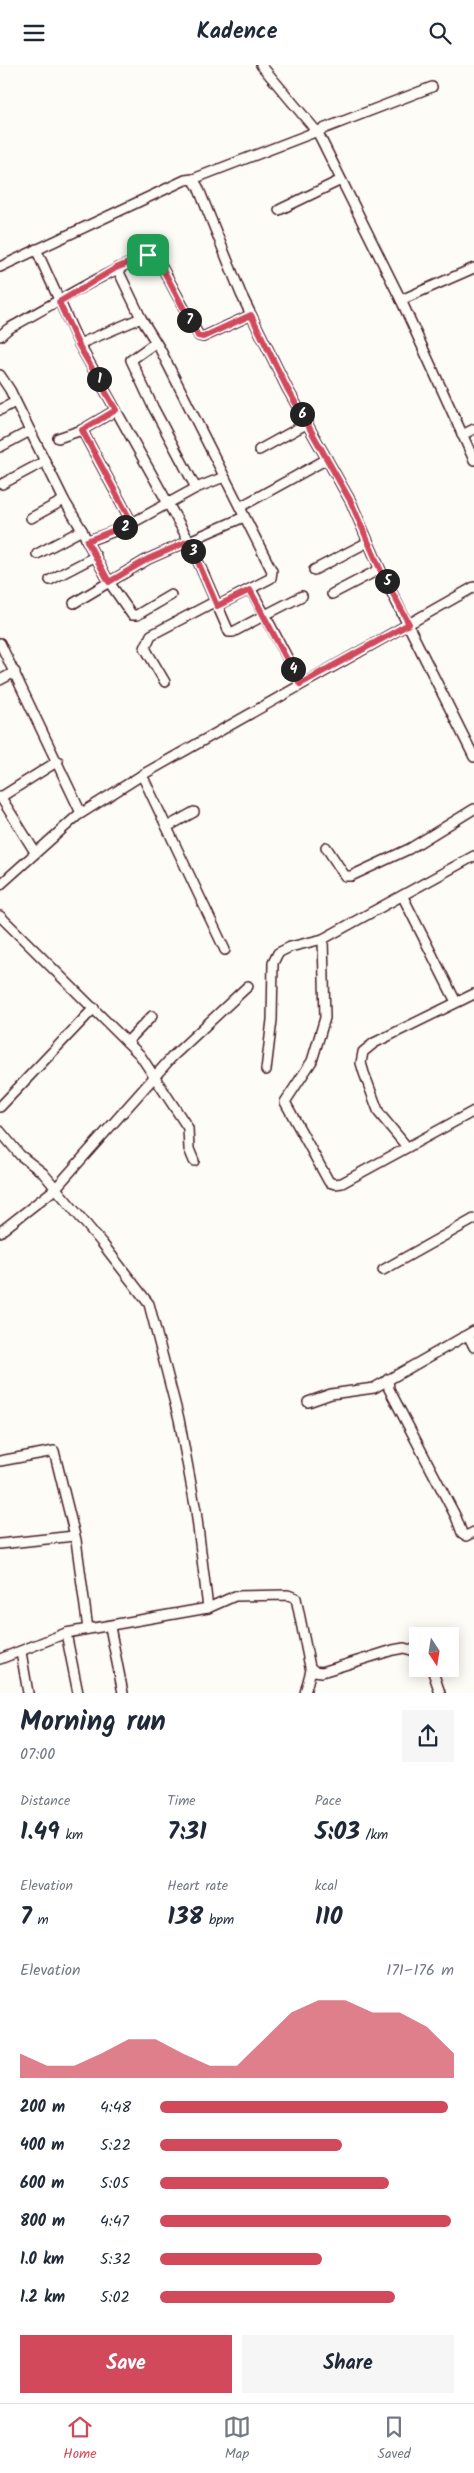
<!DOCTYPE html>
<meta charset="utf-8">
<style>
body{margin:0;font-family:Kalam,sans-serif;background:#f6f6f7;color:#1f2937;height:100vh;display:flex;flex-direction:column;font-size:19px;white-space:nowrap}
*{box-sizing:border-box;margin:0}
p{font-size:16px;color:#747a83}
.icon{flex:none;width:28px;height:28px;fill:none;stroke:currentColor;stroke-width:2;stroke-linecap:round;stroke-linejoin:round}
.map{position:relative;height:1628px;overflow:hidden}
.sheet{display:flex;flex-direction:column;background:#fff;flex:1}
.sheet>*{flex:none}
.needle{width:32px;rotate:168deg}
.fabs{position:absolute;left:409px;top:1562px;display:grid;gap:10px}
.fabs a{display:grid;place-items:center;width:50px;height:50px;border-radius:0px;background:#fff;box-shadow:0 2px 12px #0003;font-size:25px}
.pin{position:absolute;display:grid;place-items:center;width:42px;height:42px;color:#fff;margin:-21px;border-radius:10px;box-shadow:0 2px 8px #0006}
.km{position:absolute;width:25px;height:25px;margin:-12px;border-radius:50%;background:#222;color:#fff;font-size:14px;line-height:25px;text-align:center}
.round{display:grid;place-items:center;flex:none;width:52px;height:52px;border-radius:0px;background:#f6f6f7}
.head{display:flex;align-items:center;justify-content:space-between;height:85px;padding:0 20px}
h1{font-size:28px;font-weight:600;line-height:38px}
.figures{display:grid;grid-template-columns:repeat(3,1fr);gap:8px;height:85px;padding:5px 20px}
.figures div{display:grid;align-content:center}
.figures b{font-size:25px;font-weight:600}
.figures small{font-size:14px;font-weight:400}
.figures p{font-size:14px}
.chart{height:140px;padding:10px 20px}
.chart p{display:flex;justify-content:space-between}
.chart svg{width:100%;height:90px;margin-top:5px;fill:#d1495b;opacity:.7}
.button{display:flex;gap:10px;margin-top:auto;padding:10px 20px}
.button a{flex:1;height:58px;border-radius:0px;background:#d1495b;color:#fff;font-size:20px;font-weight:600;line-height:58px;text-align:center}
.button a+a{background:#f6f6f7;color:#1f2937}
ul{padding:0 20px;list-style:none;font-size:16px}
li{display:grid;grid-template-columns:80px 60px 1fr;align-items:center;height:38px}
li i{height:12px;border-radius:6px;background:#d1495b}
header{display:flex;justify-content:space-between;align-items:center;height:65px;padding:0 20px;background:#fff;font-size:22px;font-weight:600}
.tab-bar{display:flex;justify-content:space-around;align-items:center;height:70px;border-top:1px solid #e0e1e3;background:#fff;font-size:14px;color:#747a83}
.tab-bar a{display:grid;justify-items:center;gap:2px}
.tab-bar .current{color:#d1495b}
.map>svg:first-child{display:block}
</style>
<header><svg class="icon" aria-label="menu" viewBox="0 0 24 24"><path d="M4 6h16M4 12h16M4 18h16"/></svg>Kadence<svg class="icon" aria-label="search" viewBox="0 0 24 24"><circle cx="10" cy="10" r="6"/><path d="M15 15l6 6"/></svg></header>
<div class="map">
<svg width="474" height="1628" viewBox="0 0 474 1628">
<rect width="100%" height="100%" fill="#fdfcf7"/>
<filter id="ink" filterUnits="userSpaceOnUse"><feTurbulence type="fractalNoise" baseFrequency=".02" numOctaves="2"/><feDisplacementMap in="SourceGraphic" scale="10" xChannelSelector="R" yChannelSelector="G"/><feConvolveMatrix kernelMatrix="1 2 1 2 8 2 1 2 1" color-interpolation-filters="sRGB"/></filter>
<g filter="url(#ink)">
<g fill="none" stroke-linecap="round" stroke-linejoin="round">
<!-- minor casing -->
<g stroke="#4a1f2b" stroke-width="12">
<g id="minor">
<path d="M261,0L318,68L401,235L474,395"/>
<path d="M193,114L198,122L241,229L287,323L351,437L380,504L474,692"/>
<path d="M279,145L341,115"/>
<path d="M36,184L79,279L189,476L229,567H233L265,550L301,619"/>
<path d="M0,202L185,115L193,114L432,22"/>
<path d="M117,203L141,253"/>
<path d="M401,235L474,203"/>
<path d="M0,271L8,264C31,252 139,186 156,191L199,271L203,272L251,250"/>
<path d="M155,278L131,295L153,342L196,423"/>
<path d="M79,279L141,253L160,284L272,506L271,513L217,541"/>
<path d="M0,310L10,325L64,435L82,465"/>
<path d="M0,345L15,337"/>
<path d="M116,345L82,365L132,458"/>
<path d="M462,370L474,364"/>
<path d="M58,373L82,365"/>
<path d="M0,382L30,366"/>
<path d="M259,385L308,358"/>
<path d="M2,419L45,396"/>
<path d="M240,442L327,394"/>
<path d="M31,453L64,435"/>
<path d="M87,476L109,517L132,550H137L171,530"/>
<path d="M37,489L82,465L87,476L123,463L196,423L224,412"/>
<path d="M314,505L368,477"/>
<path d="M50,515L96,491"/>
<path d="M251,525L265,550L302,531"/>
<path d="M332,529L380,504"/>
<path d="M74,538L148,494L244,452"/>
<path d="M0,578L81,748"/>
<path d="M0,615L15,607"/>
<path d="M165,617L145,583L151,570L214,537"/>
<path d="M142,710L225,885"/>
<path d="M0,731L35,787"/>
<path d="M1,732L58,696"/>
<path d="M167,762L194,747"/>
<path d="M326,782L345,811H351L409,784L474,744"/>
<path d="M0,820L77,751L142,710L474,522"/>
<path d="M403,832L456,937"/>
<path d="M0,851L140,990L188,1063L189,1084L194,1096"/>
<path d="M323,874L325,953L312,996L285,1037L329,1117L335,1119L342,1118L474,1046"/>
<path d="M127,977L152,951"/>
<path d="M266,1005L272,955L273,898L278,888L290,882L323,874L474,791"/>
<path d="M0,1042L94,943"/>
<path d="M0,1066L20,1090L43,1108L102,1178L149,1239L179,1354L196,1446L208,1543"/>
<path d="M407,1082L379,1048L364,1008L361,998L363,987L374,978L474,929"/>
<path d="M0,1167L55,1124L172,992L248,921"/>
<path d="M383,1205L474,1154"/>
<path d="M468,1270L474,1282"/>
<path d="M388,1314L389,1324L456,1452L462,1468L466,1471L474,1467"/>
<path d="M308,1337L331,1329L374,1323L474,1266"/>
<path d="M0,1396L54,1386L76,1475L88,1564"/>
<path d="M0,1479L74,1471"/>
<path d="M110,1562L123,1628"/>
<path d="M66,1568L78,1628"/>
<path d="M21,1587L28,1628"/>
<path d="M0,1594L66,1568L208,1543L235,1531L288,1530L296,1533L310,1602L314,1606L322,1607L393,1585L404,1583L418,1587"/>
<path d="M432,1604L440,1628"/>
<path d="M305,1628L311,1605"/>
</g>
</g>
<!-- minor -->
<use href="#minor" stroke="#fdfcf7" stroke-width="9"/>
</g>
</g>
<g fill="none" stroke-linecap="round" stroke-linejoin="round" filter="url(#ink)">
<!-- route casing -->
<g stroke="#fff" stroke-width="10">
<path id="route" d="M148,190L156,191L198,271L203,272L251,250L287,323L351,437L380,504L409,559L300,619L250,525L217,541L189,476L148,494L109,517L87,476L132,458L82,365L116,345L78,279L59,237L116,203Z"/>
</g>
<!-- route -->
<use href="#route" stroke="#d1495b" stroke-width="6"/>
</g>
</svg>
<div class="fabs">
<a><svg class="needle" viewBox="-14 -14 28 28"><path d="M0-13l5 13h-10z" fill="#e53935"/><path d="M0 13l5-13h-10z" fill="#747a83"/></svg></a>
</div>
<div class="pin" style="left:148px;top:190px;background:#1e9e55"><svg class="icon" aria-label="arrive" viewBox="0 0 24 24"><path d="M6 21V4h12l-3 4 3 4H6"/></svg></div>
<b class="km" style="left:99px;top:314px">1</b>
<b class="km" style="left:125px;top:462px">2</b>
<b class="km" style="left:193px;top:486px">3</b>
<b class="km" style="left:293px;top:604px">4</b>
<b class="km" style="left:387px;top:516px">5</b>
<b class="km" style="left:302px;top:349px">6</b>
<b class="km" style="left:189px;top:255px">7</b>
</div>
<section class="sheet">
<div class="head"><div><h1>Morning run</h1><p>07:00</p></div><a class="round"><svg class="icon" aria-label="share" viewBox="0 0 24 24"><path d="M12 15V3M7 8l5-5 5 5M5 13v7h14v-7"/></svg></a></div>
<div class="figures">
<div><p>Distance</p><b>1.49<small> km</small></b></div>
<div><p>Time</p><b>7:31</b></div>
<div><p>Pace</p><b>5:03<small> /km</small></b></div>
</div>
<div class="figures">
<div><p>Elevation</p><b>7<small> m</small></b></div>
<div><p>Heart rate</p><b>138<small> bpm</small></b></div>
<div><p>kcal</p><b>110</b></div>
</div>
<div class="chart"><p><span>Elevation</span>171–176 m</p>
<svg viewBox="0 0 160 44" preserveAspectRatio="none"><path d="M0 44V32L10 38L20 38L30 32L40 25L50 25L60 32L70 38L80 38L90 25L100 12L110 6L120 6L130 12L140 12L150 19L160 32V44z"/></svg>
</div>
<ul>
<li><b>200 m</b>4:48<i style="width:98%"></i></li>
<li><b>400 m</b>5:22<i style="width:62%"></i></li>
<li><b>600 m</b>5:05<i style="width:78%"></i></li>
<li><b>800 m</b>4:47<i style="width:99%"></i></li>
<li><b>1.0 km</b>5:32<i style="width:55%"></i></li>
<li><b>1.2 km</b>5:02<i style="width:80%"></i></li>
</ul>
<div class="button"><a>Save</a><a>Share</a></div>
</section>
<nav class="tab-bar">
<a class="current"><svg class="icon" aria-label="home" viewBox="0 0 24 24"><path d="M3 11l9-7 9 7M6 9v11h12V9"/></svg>Home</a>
<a><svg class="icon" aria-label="map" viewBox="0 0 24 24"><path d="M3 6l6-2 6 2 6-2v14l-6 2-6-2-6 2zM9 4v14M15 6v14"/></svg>Map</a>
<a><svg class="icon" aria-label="saved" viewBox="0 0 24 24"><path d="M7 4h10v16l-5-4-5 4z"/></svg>Saved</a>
</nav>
